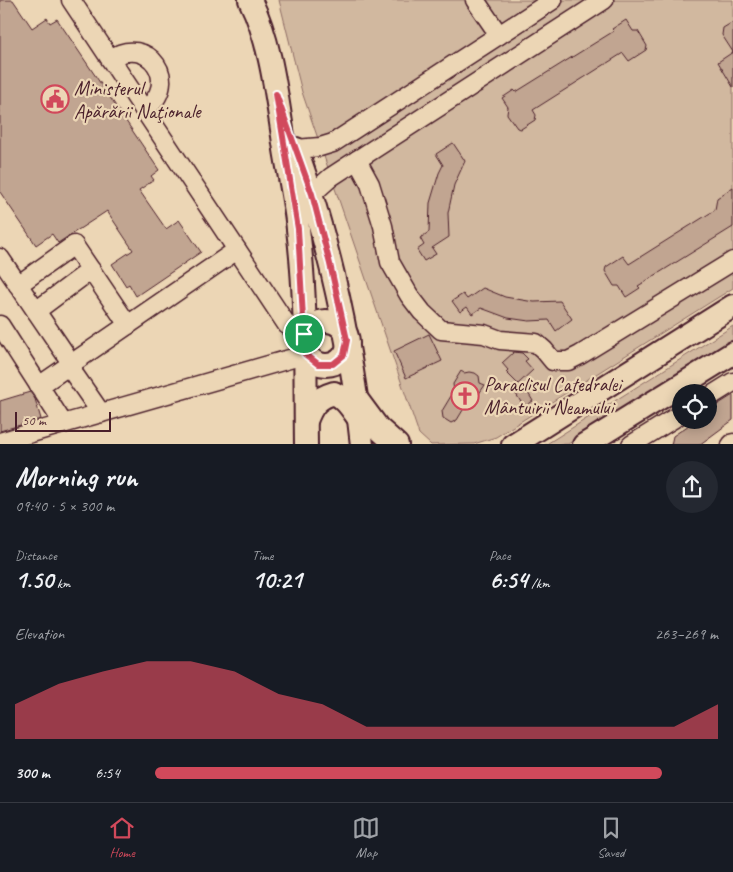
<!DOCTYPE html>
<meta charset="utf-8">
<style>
body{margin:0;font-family:Caveat,sans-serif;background:#242831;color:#f1f3f6;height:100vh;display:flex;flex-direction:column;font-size:19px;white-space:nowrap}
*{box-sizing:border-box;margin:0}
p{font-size:16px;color:#9ea1a6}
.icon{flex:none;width:28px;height:28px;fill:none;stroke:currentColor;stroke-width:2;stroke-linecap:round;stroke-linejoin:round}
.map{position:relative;height:444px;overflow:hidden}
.drawer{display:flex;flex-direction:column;background:#171b24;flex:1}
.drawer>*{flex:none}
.fabs{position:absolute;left:672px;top:384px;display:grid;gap:10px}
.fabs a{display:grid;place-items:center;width:45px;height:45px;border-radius:50%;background:#171b24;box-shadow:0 2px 12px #0003;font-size:25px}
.scale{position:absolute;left:15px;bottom:12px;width:96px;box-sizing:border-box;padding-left:5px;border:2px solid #4a1f2b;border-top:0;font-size:14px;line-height:18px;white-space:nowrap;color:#4a1f2b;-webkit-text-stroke:4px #ecd6b5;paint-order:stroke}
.pin{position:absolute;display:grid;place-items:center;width:42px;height:42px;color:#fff;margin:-21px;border:2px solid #fff;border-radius:50%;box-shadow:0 1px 5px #0007}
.round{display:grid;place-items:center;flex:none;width:52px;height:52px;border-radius:26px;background:#242831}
.summary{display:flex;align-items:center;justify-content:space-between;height:85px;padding:0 15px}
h1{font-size:28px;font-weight:800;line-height:38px}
.stats{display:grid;grid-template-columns:repeat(3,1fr);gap:8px;height:85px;padding:5px 15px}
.stats div{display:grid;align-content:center}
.stats b{font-size:25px;font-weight:800}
.stats small{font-size:14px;font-weight:400}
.stats p{font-size:14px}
.chart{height:140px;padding:10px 15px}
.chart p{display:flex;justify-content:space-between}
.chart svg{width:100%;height:90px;margin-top:5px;fill:#d1495b;opacity:.7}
ul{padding:0 15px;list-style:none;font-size:16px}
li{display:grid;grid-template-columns:80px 60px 1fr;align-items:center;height:38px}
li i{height:12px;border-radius:6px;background:#d1495b}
.tabs{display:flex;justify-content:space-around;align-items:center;height:70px;border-top:1px solid #363941;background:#171b24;font-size:14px;color:#9ea1a6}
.tabs a{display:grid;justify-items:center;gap:2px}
.tabs .on{color:#d1495b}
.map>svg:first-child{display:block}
</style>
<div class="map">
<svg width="733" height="445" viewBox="0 0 733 445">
<rect width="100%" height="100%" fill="#ecd6b5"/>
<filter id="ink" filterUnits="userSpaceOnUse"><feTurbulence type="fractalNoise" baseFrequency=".02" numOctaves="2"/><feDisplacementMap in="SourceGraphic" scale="10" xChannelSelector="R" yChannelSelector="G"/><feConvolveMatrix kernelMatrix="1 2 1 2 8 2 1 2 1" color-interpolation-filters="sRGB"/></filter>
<g filter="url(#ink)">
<!-- green -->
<g fill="#d1b89f" stroke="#8e6c65">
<path d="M279,0H733V288L496,437L474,444L431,445L419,434L302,92Z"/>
<path d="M733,326V341L568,444L545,445Z"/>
</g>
<!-- building -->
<g fill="#c1a591" stroke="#4a1f2b">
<path d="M0,0H13L32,28L47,18L50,23L57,19L159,170L151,176L154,180L139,190L166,229L179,220L201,252L136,296L129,284L126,286L112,264L133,250L107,211L58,243L52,234L36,245L0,192Z"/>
<path d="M626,20L633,31H638L647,46L646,50L629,61L623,53L533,110L536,115L535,120L521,129L517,128L507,114L508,107L502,98L514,90L516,92L614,31L612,29Z"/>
<path d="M733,22V52L722,35L723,28Z"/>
<path d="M733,52V87L718,62Z"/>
<path d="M453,143L465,161L454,185L448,213L449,237L432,248L436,254L424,261L417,250L424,245L420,238L429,232L430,203L439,173L443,165L436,154Z"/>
<path d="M733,187V227L638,286L640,288L626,297L619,286H614L605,271L606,267L623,256L629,264L715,210L717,198Z"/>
<path d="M483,288L505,297L534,302L560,301L572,319L556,331L549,320L529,321L508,318L481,308L472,314L467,307L460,312L452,301L463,294L467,299Z"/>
<path d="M429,334L442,361L406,378L394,351Z"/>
<path d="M514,352L522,353L528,359L525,361L533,370L518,384L506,372L508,370L502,363Z"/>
<path d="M461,371L464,373L469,372L475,373L479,376L480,383L485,385L476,398L469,400L457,420L451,423L443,418L442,411L454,391L453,384Z"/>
<path d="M525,388L533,401L524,407L516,394Z"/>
<path d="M30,392L35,399L41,419L0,431V401Z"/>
<path d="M733,395V420L699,445H671L673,436L689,425L687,422L690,420H709V410Z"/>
</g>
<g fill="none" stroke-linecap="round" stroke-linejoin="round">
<!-- minor casing -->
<g stroke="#4a1f2b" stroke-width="21">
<g id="minor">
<path d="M71,0L287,325L304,334"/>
<path d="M475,0L499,35"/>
<path d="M110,59C148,33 183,83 144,110"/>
<path d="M296,149L320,147L333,143L553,0"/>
<path d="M357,160L370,184L383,226L390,262L409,295L422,312L441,330L484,334L500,340L536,343L544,350L553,361H568L580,355L733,261"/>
<path d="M312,194L331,177L357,160L604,0"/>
<path d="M0,258L72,364L74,374L101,413"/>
<path d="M18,285L74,245L128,325"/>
<path d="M36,311L91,270"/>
<path d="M0,325L63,423"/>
<path d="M39,386L237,250"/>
<path d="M709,397L733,382"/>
<path d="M0,442L307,354"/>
<path d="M631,445L681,414"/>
<path d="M731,445L733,443"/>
</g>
</g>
<!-- major casing -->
<g stroke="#4a1f2b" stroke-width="26">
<g id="major">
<path d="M250,0C270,40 276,91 283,136C287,167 295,198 298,229C307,300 305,373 306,445"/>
<path d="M296,149C330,245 351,344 362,445"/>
<circle cx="326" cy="343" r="22"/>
<path d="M358,401L378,428L397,445"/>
<path d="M306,421C312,405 317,398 334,393C346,399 351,408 359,419"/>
<path d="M513,445L733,306"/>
<path d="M584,445L733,353"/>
</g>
</g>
<!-- minor -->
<use href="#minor" stroke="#ecd6b5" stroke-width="18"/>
<!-- major -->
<use href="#major" stroke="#ecd6b5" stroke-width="22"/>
</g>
</g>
<g fill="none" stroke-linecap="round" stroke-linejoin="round" filter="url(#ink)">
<!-- route casing -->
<g stroke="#fff" stroke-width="10">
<path id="route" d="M276,94L312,194L330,264L347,340L344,355L333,364H318L305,354L298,229Z"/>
</g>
<!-- route -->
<use href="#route" stroke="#d1495b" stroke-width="6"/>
</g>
<!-- icons -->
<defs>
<g id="civic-ring" transform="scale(1.4375)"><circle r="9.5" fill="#ecd6b5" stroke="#d1495b" stroke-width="1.5"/><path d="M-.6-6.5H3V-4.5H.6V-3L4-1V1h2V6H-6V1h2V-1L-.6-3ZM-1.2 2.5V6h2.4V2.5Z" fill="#d1495b"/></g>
<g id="church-ring" transform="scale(1.4375)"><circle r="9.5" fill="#ecd6b5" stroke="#d1495b" stroke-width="1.5"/><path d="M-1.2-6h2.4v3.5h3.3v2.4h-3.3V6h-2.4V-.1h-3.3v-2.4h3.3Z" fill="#d1495b"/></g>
</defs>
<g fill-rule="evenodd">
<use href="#civic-ring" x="55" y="99"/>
<use href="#church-ring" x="465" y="396"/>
</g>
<g text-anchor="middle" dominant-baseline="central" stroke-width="4.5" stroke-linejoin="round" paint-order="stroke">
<!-- poi labels -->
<g font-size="20" fill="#4a1f2b" stroke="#ecd6b5" text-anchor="start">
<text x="74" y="88">Ministerul<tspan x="74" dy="23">Apărării Naţionale</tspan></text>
<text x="484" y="384">Paraclisul Catedralei<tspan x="484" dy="23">Mântuirii Neamului</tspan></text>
</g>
</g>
</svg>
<div class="fabs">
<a><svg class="icon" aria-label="locate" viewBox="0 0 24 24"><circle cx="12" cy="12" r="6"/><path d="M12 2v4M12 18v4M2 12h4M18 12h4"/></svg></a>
</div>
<div class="scale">50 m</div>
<div class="pin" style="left:304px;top:334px;background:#1e9e55"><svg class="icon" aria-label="arrive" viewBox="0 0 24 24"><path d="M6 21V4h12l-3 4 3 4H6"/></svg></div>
</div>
<section class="drawer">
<div class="summary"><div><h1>Morning run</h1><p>09:40 · 5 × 300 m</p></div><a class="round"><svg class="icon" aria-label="share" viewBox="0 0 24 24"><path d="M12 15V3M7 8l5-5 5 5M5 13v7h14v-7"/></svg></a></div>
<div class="stats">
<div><p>Distance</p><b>1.50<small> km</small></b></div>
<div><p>Time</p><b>10:21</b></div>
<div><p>Pace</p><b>6:54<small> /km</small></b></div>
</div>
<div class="chart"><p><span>Elevation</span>263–269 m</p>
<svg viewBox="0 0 160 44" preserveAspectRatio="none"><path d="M0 44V27L10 17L20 11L30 6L40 6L50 11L60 22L70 27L80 38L90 38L100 38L110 38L120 38L130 38L140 38L150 38L160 27V44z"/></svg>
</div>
<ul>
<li><b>300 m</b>6:54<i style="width:90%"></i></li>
</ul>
</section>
<nav class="tabs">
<a class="on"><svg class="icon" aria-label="home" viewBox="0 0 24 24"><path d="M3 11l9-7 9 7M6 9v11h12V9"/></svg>Home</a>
<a><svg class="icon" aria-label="map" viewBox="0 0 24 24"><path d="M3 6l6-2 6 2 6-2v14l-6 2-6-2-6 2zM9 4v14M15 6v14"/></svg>Map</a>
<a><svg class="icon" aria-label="saved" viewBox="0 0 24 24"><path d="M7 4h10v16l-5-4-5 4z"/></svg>Saved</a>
</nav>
